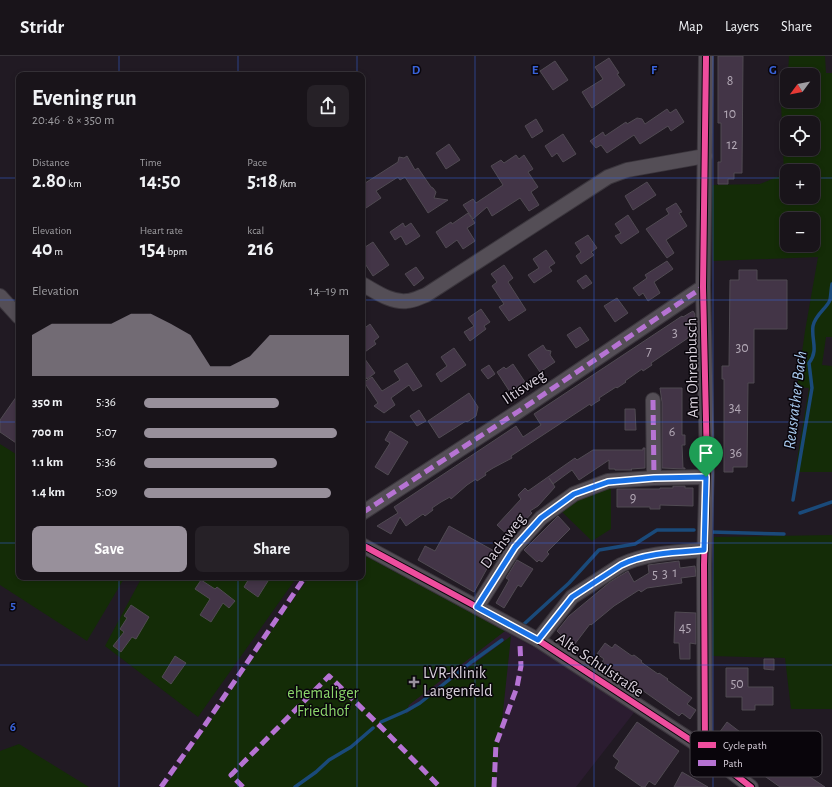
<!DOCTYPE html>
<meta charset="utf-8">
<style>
body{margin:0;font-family:"Alegreya Sans",sans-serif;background:#262127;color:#f1f3f6;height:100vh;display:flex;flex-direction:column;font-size:15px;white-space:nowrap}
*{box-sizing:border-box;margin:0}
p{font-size:13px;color:#9f9ea2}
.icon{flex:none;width:22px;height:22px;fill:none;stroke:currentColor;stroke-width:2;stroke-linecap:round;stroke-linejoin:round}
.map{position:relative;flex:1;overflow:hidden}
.panel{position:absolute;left:16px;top:16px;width:349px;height:508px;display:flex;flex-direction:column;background:#19141a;border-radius:8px;box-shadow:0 2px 6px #0003,0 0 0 1px #373339}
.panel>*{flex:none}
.needle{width:26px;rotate:238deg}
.tools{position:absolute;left:780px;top:12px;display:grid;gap:8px}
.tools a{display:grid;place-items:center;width:40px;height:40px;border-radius:8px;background:#19141a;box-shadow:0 2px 6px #0003,0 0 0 1px #373339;font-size:20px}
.pin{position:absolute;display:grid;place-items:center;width:34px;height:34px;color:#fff;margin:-41px -17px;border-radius:50% 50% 50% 0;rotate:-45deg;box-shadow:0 0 4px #0007}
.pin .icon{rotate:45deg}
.round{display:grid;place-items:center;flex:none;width:42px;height:42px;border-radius:8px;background:#262127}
.head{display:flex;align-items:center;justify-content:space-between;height:68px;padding:0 16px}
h1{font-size:22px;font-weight:700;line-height:30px}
.metrics{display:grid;grid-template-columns:repeat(3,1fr);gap:6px;height:68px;padding:4px 16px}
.metrics div{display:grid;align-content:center}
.metrics b{font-size:20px;font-weight:700}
.metrics small{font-size:11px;font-weight:400}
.metrics p{font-size:11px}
.chart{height:112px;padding:8px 16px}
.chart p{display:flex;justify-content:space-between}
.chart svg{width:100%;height:72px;margin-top:4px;fill:#98909b;opacity:.7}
.cta{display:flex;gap:8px;margin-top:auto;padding:8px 16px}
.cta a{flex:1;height:46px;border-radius:8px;background:#98909b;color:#fff;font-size:16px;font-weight:700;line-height:46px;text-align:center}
.cta a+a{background:#262127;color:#f1f3f6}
ul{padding:0 16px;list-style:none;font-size:13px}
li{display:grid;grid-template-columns:64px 48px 1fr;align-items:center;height:30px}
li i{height:10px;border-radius:5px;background:#98909b}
header{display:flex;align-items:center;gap:24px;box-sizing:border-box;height:56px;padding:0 20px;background:#19141a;border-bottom:1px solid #373339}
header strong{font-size:19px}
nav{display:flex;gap:22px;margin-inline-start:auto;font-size:14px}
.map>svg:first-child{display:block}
</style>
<header>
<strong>Stridr</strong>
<nav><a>Map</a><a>Layers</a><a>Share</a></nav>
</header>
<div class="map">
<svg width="832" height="731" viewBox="0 0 832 731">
<rect width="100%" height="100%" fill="#211a23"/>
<!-- built -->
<path fill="#2b1c30" d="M362,498L547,598L636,654L576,731H163L310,521H362Z"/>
<!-- green -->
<g fill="#142c07" fill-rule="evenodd">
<path d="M789,0H825L826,17H832V281H826L822,309L832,310V416H795L809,332L797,331L805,275L818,201L713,205L711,129L760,128L784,118L781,45H813V19H788ZM787,67H813V93H787ZM787,115H813V141H787ZM787,163H813V189H787Z"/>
<path d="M0,388L19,400V521H125L87,585L0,529Z"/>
<path d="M611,431V473L592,485L560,454L585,439Z"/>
<path d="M832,479V653H791L785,602L712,600L714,481Z"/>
<path d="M362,498L505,575L409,649L406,658L511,580L495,731H165L276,568L309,521H362Z"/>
<path d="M142,521H297L198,661L105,590Z"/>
<path d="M19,688L89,731H0V695Z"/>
</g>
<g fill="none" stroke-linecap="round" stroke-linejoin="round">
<!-- stream -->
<g stroke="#1a4a7a" stroke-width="3.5">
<path d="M793,444L812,332L809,307C819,294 811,284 813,270C815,259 827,252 830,244C831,239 831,233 832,228"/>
<path d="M800,457L832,446"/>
<path d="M711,476L784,478"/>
<path d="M523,569L569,527L599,494L635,488L657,474H694"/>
<path d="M381,666L406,655L420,647L470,607L502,584"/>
<path d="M295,731L316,716L329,704L351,691L373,672"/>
</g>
</g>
<!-- building -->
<g fill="#433547" stroke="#504a52">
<path d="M718,0H743L742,117H734V123H728V128H718V106H721V67H718Z"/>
<path d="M609,2L619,17L617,18L625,29L592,52L582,36L603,23L595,11Z"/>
<path d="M555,5L568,24L553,34L540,15Z"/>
<path d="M667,53L670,57L676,53L684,66L671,75L668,70L640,88L634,79L607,97L601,89L596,92L590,85L603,76L605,80L626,66L627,68L637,62L642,63L645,68Z"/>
<path d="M536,63L543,75L532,82L525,70Z"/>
<path d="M563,78L576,98L563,106L557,97L552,101L545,90Z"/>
<path d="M449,88L460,104L446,113L436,97Z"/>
<path d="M516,99L519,103L524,99L533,113L528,116L538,131L531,136L539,149L529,155L520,142L492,160L487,151L473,163L463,149L473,143L476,147L503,129L491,110L501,104L504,107Z"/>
<path d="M407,100L415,114L418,112L431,131L433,132L436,136L434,142L448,144L428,157L405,121L400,124L398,121L376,135L381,142L366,152L362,146V129L398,106L399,101L404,102Z"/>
<path d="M647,126L656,139L633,154L625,140Z"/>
<path d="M676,147L682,156L679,157L687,170L666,184L674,197L667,202L646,173L669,158L666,153Z"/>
<path d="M468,157L475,167L467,172L475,185L463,193L457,184L446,192L436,176L451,166L452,168Z"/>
<path d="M628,159L639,176L621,188L615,180L621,177L615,168Z"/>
<path d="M403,167L405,171L411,167L420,180L406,189L401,180L395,184L390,176Z"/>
<path d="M588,179L597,192L591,196L594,199L581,208L576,200L581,196L575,187Z"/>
<path d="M373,186L389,209L373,220L362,203V193Z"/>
<path d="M546,194L555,207L549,211L552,215L534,227L528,219L539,212L533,203Z"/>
<path d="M667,205L673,213L654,226L660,237L648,245L643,237L639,240L633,232L647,222L645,219Z"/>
<path d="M504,209L513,222L508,226L526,254L509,265L499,251L504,248L492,230L497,226L491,218Z"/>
<path d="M416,211L424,222L414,230L405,218Z"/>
<path d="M739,214H757V224H787V273H754V327H748L747,411H733V416H724V323H722V310H729L730,224H739Z"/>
<path d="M586,219L592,227L583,233L577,225Z"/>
<path d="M617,242L628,257L615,266L604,250Z"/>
<path d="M481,253L490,266L484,270L486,273L470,285L464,276L474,270L468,262Z"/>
<path d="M693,255L695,258V265L689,270L694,278L651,307L652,309L643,315L642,313L625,325L626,326L617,332L616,331L599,342L600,344L595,347L591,350L590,348L511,400L512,402L493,412L485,417L486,419L477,425L476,423L467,429L451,443L450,441L441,446L432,452L433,454L425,460L423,458L406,470L400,461L391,478L377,470L398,457L394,451L516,370L523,381L541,369L534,358L682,260L683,261Z"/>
<path d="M370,268L379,281L374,285L376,288L362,298V274Z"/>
<path d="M580,271L589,284L576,292L567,279Z"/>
<path d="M543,289L546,294L551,295L550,299L555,306L540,316L528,299Z"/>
<path d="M454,292L466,309L441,326L436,318L447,310L441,301Z"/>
<path d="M362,299L375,317L367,323L362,316Z"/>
<path d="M407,307L422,330L413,335L409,329L391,342L395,349L384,357L374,350L378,347L364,326L372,321L382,335L400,324L394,315Z"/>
<path d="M513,308L525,326L510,336L497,316L504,311L506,313Z"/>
<path d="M489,309L495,318L488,323L481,314Z"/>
<path d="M660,332H682V379H685V389H682L683,412H685V413L662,412V346Z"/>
<path d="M19,337V389L0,376V364Z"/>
<path d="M469,337L478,351L476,360L467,366L466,365L439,382L428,365Z"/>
<path d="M625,353H635L636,374H625Z"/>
<path d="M419,354L426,365L417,370L410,360Z"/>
<path d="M390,375L408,386L388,419L375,411L390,387L385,384Z"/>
<path d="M643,392H645V412L631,413L632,414H615V413H609V404L579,424L572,414L553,428L549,422L555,431L538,450L530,455L532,457L510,481L497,469L521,443L518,439L525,432L528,435L575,402L577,404L593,394H643Z"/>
<path d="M673,430H685V432H693V450L660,449V453H650V451H617V433H660V432H673Z"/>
<path d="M558,460L570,473L547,496L549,498L542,506L539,504L537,506L524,494Z"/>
<path d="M449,470L496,496L497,494L502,496L496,505L493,503L494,500L474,536L418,504L425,490L435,495Z"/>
<path d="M517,504L533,513L521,531L518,529L504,552L496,547L509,524L506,522Z"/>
<path d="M679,505L680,512L695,510L696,520L681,522L682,527L647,532L641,536L639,534L614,550L591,569L590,568L574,589L569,585L566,589L558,583L561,579L557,575L569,560L610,526L628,515L634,526L649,517L648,509Z"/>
<path d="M250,521H262L268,525L258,541L244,531Z"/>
<path d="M201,524L215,533L217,531L235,545L229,552L223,547L211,566L200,559L210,543L195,533Z"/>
<path d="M131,549L149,561L136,583L132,581L121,596L113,590L124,576L120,573L127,562L124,560Z"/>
<path d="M675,556L696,557V588L690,587V603H680L679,587H674Z"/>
<path d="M605,587L612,592L615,588L632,600L634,599L642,605L641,606L658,618L659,617L668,623L667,624L692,642L687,648L696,654L690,663L682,657L679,660L602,606L604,603L597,598Z"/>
<path d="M175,600L186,607L171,628L162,621Z"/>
<path d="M764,603H774V614L764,613Z"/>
<path d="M726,612H748V631H773V649H755V654H742V641H726Z"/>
<path d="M637,666L679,695L655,729L649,725L645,731H642L615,712L619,705L613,700Z"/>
<path d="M727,666L744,679L746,676L751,679L755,682L753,685L770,697L773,692L782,699L779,703L796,715L798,713L825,731H780L714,684Z"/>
<path d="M682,716L708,731H674Z"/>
</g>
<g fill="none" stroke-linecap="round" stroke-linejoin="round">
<!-- street casing -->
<g stroke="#3b363d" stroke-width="16">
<g id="street">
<path d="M362,228C375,235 391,247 407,245C413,245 420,241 426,239L608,121L627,114L705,100"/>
<path d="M0,240L19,261"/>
<path d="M653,344L654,422"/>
<path d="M362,457L519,355L703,231"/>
<path d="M362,489L538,584L692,685L751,731"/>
<path d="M477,551L515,491L541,462L574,438L608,425L654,422L706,421"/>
<path d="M538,584L572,541L621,509C644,497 679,496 704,494"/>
<path d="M705,695L704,509L707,409L703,231L706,0"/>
</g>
</g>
<!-- street -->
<use href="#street" stroke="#544e56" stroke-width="14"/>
<!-- quiet -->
<g stroke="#b673d3" stroke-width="5" stroke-dasharray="10 5" stroke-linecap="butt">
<path d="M653,344L654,422"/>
<path d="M362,457L519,355L703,231"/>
<path d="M477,551L515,491L541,462L574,438L608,425L654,422L706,421"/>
<path d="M535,582L538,584L572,541L621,509C644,497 679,496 704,494"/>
<path d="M161,731L205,669L305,521"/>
<path d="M243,731L231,719L329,620L385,675L440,731"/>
<path d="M494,731L496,688L517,631L521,610L520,590"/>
</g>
<!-- cycleway casing -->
<g stroke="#09050b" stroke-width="8">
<g id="cycleway">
<path d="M362,489L538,584L692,685L751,731"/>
<path d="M705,695L704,509L707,409L703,231L706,0"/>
</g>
</g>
<!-- cycleway -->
<use href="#cycleway" stroke="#ef4d9e" stroke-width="6"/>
</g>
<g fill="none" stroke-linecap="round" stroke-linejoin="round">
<!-- route casing -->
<g stroke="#fff" stroke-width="8">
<path id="route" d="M706,421L704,494C678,496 644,497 621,509L572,541L538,584L477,551L515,491L541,462L574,438L608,426L654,422Z"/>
</g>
<!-- route -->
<use href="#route" stroke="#1a73e8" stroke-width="5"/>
</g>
<!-- grid -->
<path fill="none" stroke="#3962d8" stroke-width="1" stroke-opacity="0.55" d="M119,0V19M238,0V19M357,0V19M475,0V731M594,0V731M713,0V731M0,122H19M362,122H787M813,122H832M0,244H19M362,244H832M0,366H19M362,366H832M0,487H19M362,487H832M119,521V731M238,521V731M357,521V731M0,609H832"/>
<!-- markers -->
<path fill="#98909b" stroke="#09050b" stroke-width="1.5" d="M412 620h4v4h4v4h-4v4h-4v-4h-4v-4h4z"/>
<g text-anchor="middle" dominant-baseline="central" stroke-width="3" stroke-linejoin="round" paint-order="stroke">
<!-- number labels -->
<g font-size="14" fill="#b3a9b6">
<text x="730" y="25">8</text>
<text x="730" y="58">10</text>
<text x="732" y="89">12</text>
<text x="675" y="277">3</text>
<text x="742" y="292">30</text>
<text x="649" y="295">7</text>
<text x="735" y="352">34</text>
<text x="672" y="376">6</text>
<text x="736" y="397">36</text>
<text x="633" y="442">9</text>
<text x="675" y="517">1</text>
<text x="665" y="518">3</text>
<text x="655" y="519">5</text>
<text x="685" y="572">45</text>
<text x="737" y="628">50</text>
</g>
<!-- street labels -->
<g font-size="16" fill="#d8d0db" stroke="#09050b">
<text transform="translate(692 312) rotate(-91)">Am Ohrenbusch</text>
<text transform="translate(524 331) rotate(-34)">Iltisweg</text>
<text transform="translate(503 485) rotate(-53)">Dachsweg</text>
<text transform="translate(600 609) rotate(34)">Alte Schulstraße</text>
</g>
<!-- poi labels -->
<g font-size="16" fill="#d8d0db" stroke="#09050b" text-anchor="start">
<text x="423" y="617">LVR-Klinik<tspan x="423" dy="18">Langenfeld</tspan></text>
</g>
<!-- park labels -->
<g font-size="16" fill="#8bd56b" stroke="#09050b">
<text x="323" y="637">ehemaliger<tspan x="323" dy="18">Friedhof</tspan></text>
</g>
<!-- water labels -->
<g font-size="17" font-style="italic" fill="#a8caef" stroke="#09050b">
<text transform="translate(795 344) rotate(-83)">Reusrather Bach</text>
</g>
</g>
<!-- legend -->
<rect x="690" y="675" width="132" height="46" rx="6" fill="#09050b" stroke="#474249" stroke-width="1"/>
<rect x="698" y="686" width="18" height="6" fill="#ef4d9e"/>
<rect x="698" y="704" width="18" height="6" fill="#b673d3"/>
<g font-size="11" fill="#d8d0db">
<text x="723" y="693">Cycle path</text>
<text x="723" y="711">Path</text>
</g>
<g font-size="13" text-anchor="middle" font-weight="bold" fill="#3962d8" stroke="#09050b" stroke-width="3" stroke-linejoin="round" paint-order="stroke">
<text x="416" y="18">D</text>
<text x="535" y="18">E</text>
<text x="654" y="18">F</text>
<text x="773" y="18">G</text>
<text x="13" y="553">5</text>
<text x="13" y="675">6</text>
</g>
</svg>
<div class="tools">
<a><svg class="needle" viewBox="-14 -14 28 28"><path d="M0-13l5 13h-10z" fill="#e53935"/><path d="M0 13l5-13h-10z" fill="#9f9ea2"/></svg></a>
<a><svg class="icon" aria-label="locate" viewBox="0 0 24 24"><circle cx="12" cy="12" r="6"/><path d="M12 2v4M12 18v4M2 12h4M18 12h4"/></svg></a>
<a>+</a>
<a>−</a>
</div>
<div class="pin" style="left:706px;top:421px;background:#1e9e55"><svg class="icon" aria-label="arrive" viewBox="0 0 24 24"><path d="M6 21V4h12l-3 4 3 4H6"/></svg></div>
<section class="panel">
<div class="head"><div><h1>Evening run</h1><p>20:46 · 8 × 350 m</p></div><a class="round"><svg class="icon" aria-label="share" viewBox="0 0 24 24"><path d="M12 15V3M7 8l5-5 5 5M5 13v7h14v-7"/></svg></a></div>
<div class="metrics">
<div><p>Distance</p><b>2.80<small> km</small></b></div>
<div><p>Time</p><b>14:50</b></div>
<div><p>Pace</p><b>5:18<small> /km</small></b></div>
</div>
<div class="metrics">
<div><p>Elevation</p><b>40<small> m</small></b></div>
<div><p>Heart rate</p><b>154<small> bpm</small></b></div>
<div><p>kcal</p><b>216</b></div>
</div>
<div class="chart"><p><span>Elevation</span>14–19 m</p>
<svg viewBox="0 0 160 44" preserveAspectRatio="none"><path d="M0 44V19L10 12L20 12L30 12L40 12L50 6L60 6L70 12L80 19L90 38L100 38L110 32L120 19L130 19L140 19L150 19L160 19V44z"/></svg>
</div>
<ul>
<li><b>350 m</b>5:36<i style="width:66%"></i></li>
<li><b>700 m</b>5:07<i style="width:94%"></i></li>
<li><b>1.1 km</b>5:36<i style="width:65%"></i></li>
<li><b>1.4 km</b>5:09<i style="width:91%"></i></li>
</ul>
<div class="cta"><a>Save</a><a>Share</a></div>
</section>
</div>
